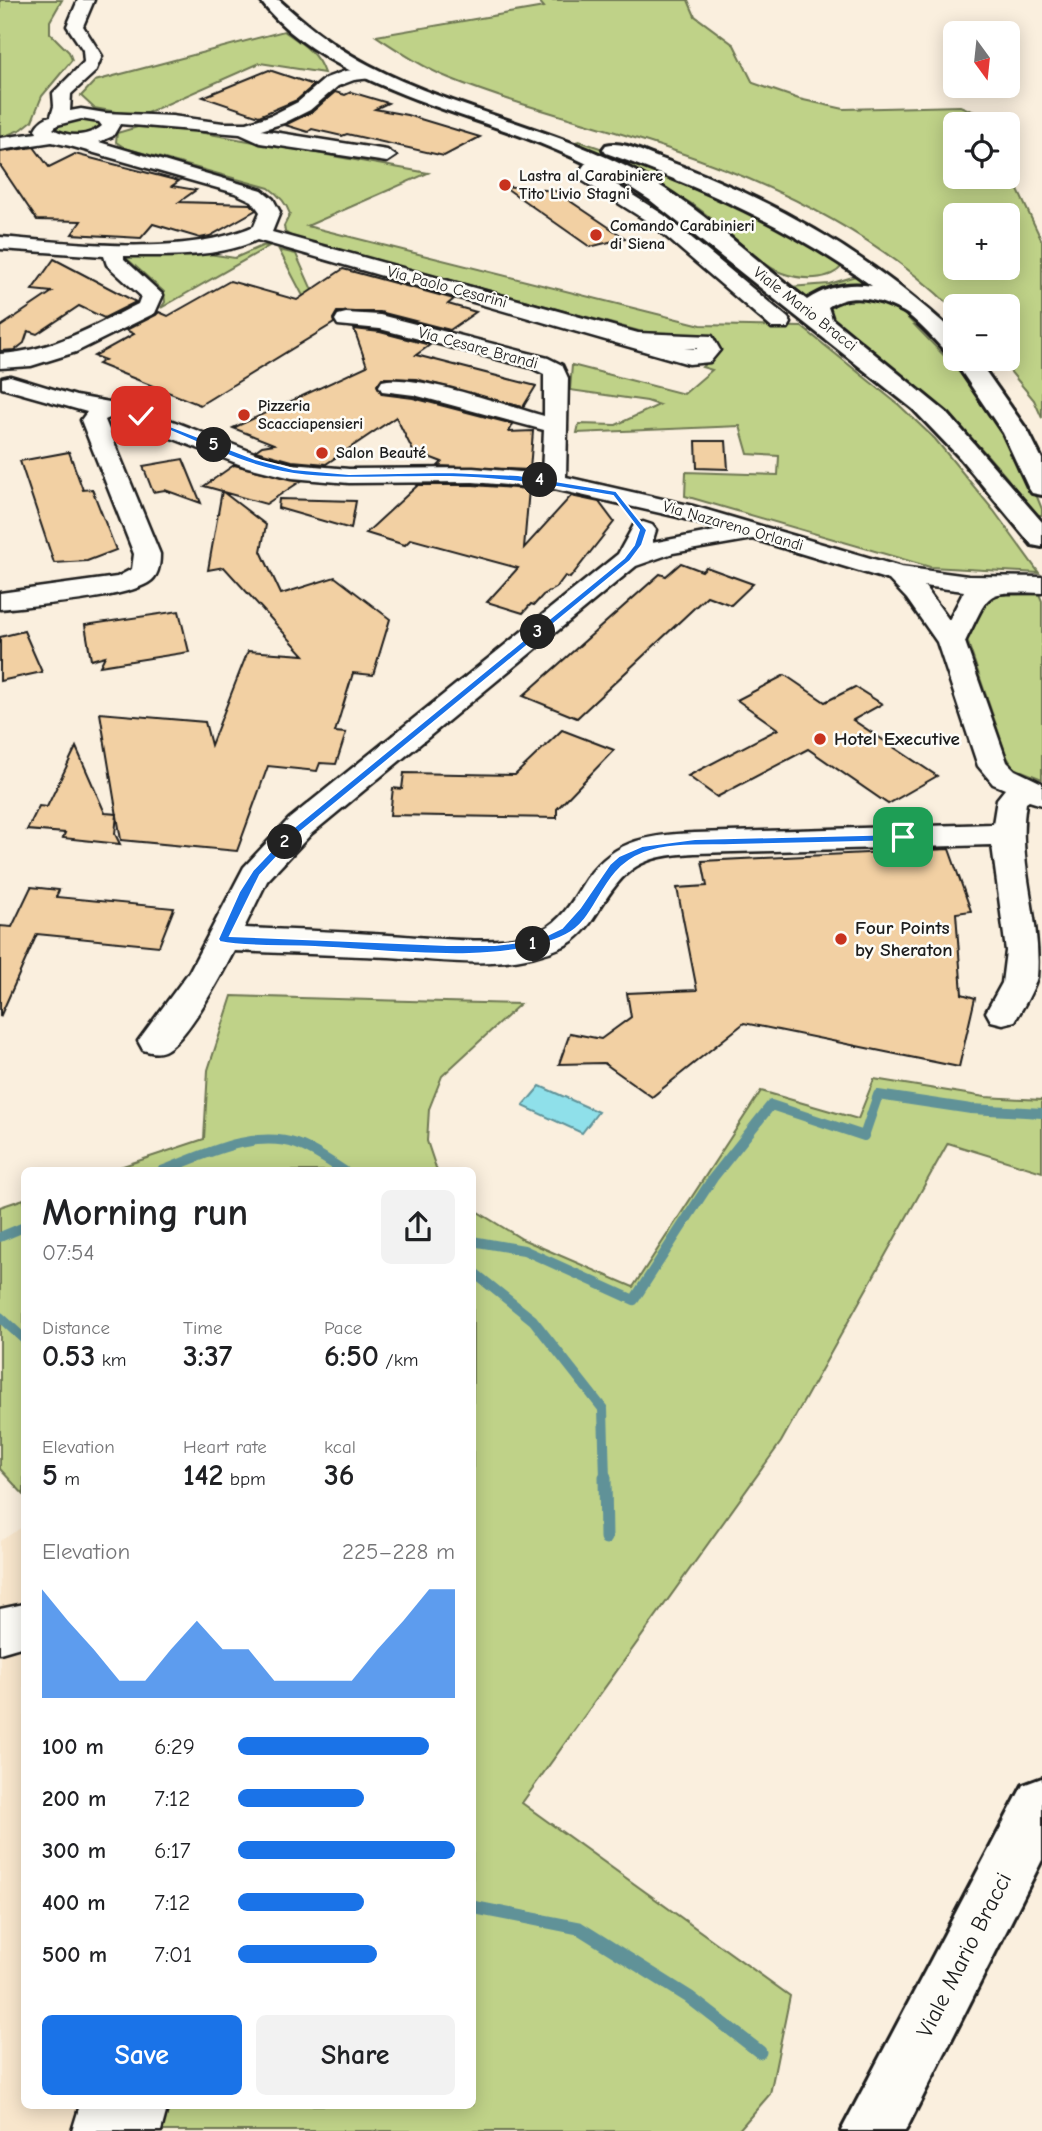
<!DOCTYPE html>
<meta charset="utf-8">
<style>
body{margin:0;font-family:"Comic Neue",sans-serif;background:#f2f2f2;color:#202124;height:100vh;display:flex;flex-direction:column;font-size:26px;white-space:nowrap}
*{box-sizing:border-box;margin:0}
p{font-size:23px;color:#757577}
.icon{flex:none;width:38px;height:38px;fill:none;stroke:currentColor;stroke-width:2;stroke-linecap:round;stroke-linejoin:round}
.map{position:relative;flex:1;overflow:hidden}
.side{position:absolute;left:21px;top:1167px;width:455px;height:942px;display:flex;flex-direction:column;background:#fff;border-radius:10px;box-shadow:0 4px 18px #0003}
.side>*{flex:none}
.needle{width:46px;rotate:165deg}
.controls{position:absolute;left:943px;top:21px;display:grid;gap:14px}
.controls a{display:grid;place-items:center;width:77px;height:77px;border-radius:10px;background:#fff;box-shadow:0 4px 18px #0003;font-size:35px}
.pin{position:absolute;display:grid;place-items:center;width:60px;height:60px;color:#fff;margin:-30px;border-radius:14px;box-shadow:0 4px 10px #0006}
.km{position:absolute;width:35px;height:35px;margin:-18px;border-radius:50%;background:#222;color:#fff;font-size:19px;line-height:35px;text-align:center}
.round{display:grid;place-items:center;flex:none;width:74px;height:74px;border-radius:10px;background:#f2f2f2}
.overview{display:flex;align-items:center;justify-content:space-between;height:119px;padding:0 21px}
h1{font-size:38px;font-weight:700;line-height:52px}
.figures{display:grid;grid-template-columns:repeat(3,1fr);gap:10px;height:119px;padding:7px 21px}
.figures div{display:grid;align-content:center}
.figures b{font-size:30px;font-weight:700}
.figures small{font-size:19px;font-weight:400}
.figures p{font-size:19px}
.chart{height:196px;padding:14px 21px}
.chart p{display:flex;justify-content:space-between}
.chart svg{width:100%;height:126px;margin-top:7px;fill:#1a73e8;opacity:.7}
.action{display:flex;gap:14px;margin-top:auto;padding:14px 21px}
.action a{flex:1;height:80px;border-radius:10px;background:#1a73e8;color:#fff;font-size:28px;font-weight:700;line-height:80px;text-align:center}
.action a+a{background:#f2f2f2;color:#202124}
ul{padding:0 21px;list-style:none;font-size:23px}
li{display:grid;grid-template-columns:112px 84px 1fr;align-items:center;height:52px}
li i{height:18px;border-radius:9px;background:#1a73e8}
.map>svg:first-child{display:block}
</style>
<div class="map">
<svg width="1042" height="2131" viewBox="0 0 1042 2131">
<rect width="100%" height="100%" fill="#faefde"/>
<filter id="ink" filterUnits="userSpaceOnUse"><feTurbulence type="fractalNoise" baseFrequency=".0143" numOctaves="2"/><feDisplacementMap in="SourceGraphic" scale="14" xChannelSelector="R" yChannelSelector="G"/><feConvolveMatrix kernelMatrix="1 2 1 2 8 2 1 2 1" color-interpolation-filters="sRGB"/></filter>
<g filter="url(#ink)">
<!-- built -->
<path fill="#f8e6cc" d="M24,1526V2105H163L157,2131H0V1541Z"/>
<!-- green -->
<g fill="#bfd288" stroke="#6e7752" stroke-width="2" fill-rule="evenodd">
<path d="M0,0H62L50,21V33L69,52L72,60L42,96L32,121L22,129L0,138Z"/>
<path d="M538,0H688L695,16L734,45L753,83L799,99L844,109L960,106L982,115L987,124H956V177H1008V169L1042,241V418L1034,400L1000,359H1008V306H956L955,311C878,234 774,184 672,150C598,125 521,107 449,78C424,68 399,51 376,36L544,7ZM956,215H1008V268H956Z"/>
<path d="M284,31C301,43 317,52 324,73L260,63L140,116L94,108L81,96L95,81Z"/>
<path d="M77,118L102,122V128C87,138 72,136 55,130L57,124Z"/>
<path d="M141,126L193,131L428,173L307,226L701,325L802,327L899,405L935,439L994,511L1039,573L930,567L685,496L686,472L778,475L779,456L748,454L740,426L577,433L579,424L616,425L659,405L647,401L570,390L572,365L684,394L712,370L702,367L719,350C714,327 682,335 665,338L294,238L285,232L284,226L290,214C286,202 279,195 269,188L125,148L116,142L117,133Z"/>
<path d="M579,141L633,159L759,212L843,265C830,282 801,280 782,273C757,264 719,221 692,204C654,180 612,162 572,143Z"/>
<path d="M271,245L161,308L165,302L164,292L125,257L128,255L209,254L235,258L262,246Z"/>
<path d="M279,250L296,254L317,301L314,317Z"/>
<path d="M859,275L873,286L825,290L806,302L789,287L829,284Z"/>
<path d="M870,296L900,310L956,368L1005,432L1026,470L1042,509V515H1035C977,431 908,378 826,318L824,306L832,300Z"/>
<path d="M1039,594L1042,601V779L1014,768L1007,757L966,637L988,595Z"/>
<path d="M232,996L520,1004L442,1076L429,1109L427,1141L437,1171H108L204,1139L208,1070Z"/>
<path d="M874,1079L985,1097L1042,1100V1172L948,1143L781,1442L522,1803L790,1996L770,2094L738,2131H157L163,2105H472L473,1209L522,1239L633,1287L761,1091L858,1119Z"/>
<path d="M24,1199V1495L0,1469V1207Z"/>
</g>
<!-- water -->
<path fill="#8fe0ea" stroke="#619298" stroke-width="2" d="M540,1086L598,1112L582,1133L523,1106Z"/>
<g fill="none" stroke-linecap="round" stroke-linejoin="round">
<!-- stream-far1 -->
<g stroke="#619298" stroke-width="10">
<path d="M162,1171C203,1155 253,1129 297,1144C314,1150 329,1161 344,1171"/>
<path d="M0,1237L24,1227"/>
<path d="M472,1241L524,1250L634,1300L713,1178L771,1105L864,1136L878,1095L971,1109L1042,1113"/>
<path d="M472,1271L533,1320L603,1409L605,1479"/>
<path d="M0,1317L24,1339"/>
</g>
<!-- stream -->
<g stroke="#619298" stroke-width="13">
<path d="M605,1477L606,1538"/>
<path d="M472,1907L579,1928L689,1997L760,2052"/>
</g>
</g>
<!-- building -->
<g fill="#f2d0a3" stroke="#1c1c1c" stroke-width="2">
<path d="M269,70L314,85L297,100L259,116L203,97Z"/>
<path d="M335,92L345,95L351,92L388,103L375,109L407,115L480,137L444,156L347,134L342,136L312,129L308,132L285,125L312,112Z"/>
<path d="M34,147L49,167L75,154L179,181L172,186L196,190L179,202L251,204L256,210L210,236L200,238L153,224L141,238L72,234L81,221L37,220L0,165V152Z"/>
<path d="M503,186L555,191L625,238L590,247Z"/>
<path d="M54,259L136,302L104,318L79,306L37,334L28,331L24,343L15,350L0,351V327L52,292L32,290Z"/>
<path d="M343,269L454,299L448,304L476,312L450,330L380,312H337L333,319L334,323L200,405L98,364L105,360L94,356L134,334L126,330L156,315L159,312L168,316L230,281L297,300Z"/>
<path d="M354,329L380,332L430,345L416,355L536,386L523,407L416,379L382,378L377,385L382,394L413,398L513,424L509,432L533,431L530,470L438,466L442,462L413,451L396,417L326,464L292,461L263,453L255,451L262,446L274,444L233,428L367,366Z"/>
<path d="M696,441H726L728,469L697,468Z"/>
<path d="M69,452L83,490L92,489L116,550L87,561L54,563L20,461Z"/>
<path d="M183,459L201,503L165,490L153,492L143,466Z"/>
<path d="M234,465L301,481L266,504L223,492L266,525L261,551L281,594L335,577L390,619L373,675L353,673L335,732L346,733L336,764L320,763L317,771L268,766L237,851L121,840L100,713L205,722L211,745L248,651L304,655L224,567L208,570L222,491L204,486Z"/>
<path d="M418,485H473L529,489L524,548L571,496L599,502L614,522L570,578L565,576L556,588L543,595L534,605L531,604L523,613L487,602L518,568L411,539L405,545L366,533Z"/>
<path d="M279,499L356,501L351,529L278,508Z"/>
<path d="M681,563L702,571L706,567L753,584L731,605L707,596L577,718L523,696L660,574L666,576Z"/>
<path d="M179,611L189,652L100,666L105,656L91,660L85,625Z"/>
<path d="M24,631L42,672L0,681V637Z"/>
<path d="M785,675L825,702L855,687L882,704L853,720L937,776L888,804L808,749L717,797L688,776L778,729L737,700Z"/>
<path d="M562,730L614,750L557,809V818L390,815L393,788L402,789L404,773L515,775Z"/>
<path d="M76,747L105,813L117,814L115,834L120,844L63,838L65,833L27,830L39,806L47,807Z"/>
<path d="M949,849L971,911L956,913L962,994L975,998L959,1067L744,1023L652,1097L604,1063L559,1064L570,1033L601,1039L631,1017L627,993L697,990L677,888L707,886L702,861Z"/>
<path d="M31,887L59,890L56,897L174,908L159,946L37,934L0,1017V926L12,927Z"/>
</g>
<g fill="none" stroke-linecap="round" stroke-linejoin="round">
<!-- minor casing -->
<g stroke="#1c1c1c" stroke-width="5">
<g id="minor">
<path d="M78,0H94L83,26L102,56L95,72L71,94L70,111L81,109L105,113L172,116L223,123H247L272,115L298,102L326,78L345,71L374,68L383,73L380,77L354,80L338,86L310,110L284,123L261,130L387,150L396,156L387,162L260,143L240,134L120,124L113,136L99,142L262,190L273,199L280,212L272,232L638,333L712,336L720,350L710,362L689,364L257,240C217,258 167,256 124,256V259L163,295L155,313L76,352L31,366L0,368V354C52,351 92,327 138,304L141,296L107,265L104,256L0,249V237C75,243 185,257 254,226L260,212L252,201L235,193L70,146L52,142L0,150V138L37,133L35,129C39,122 43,118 51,116L54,106L53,93L84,62L83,50L67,26ZM81,119L99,122L102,126C88,137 70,138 53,129L57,125ZM684,348H697V349Z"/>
<path d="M604,158L613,164L598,173L664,215L788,318L791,323L788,328H772L650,223L580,179L577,175L585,164Z"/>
<path d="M346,313L380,315L548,358L562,365L568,378L566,477L693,506L901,567L968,576L1042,577V593C982,592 992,589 965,642L1007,762L1015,770L1042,783V805L1029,801L1026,803C1016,862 1042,919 1037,977C1033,992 1023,1007 1015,1021L1003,1024L991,1021L986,1012L1002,983L1006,951L992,845L695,853C640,856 626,866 597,913C589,926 579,939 564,946C510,971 446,961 389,957C337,955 286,953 234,951C222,974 187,1041 164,1051C156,1054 151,1052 143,1050L138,1041L189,972L244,867L289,819L618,554L634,525L643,522L652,525L656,530L652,543L720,530L678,517L554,489L473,482L349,483L292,478L244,466L114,416L105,420L160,554C160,563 159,574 152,580C130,599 33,605 0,609V593L117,577L132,569L134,554L81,420L87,412L2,388V378L10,376L76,396L137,407L262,456L292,464L349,469L473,468L542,474L544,430L414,395L382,391L379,386L382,381C414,373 508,406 544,416V374L532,368L380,329L338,325L335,320L338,315ZM753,539L889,580L907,599L937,642L978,766L993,784L1005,789L997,799L993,824L695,833C645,835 609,841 581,887C571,904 560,921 542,930C502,949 432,937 388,935C340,932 292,930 244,928L267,881L311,834L636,566L673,553ZM924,586L964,591L949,620L925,587Z"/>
<path d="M24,1604V1646L0,1653V1609Z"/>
<path d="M80,2105H168L161,2131H72Z"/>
</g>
</g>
<!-- major casing -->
<g stroke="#1c1c1c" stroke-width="6">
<g id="major">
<path d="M260,0H279C302,21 324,39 351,55C435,105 535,122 623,165C691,198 748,255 807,300C826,287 848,282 872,286C790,226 700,187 606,153L603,149L606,145C623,140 646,154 662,159C772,198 870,255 956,334V359H977L1029,433L1042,459V495L1032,493L1028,487L1003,433L953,359L955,355L947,353C936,342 916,318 902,311C879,300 851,291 828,307L832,319L948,414L1042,522V547L1032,545L960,458L913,409L650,200C610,173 567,153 521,136C438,106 315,74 260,0Z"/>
<path d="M1042,1778V1860L907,2128L905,2131H841L1023,1785Z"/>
</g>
</g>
<!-- minor -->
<use href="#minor" fill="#fdfcf7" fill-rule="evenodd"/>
<!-- major -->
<use href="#major" fill="#fdfcf7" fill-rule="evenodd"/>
</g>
</g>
<!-- route -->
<path fill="#1a73e8" stroke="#fff" stroke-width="2" d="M139,414L255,459L293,469L349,474L448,472L518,475L616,491L647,530L642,545L630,561L299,833L260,875L230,936L447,945H495L537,940L562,928L580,908L610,864L619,856L642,846L695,839L903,834L908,837L903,841C846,842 790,844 733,845C706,846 670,843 644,853C599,870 600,918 566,935C503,967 385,950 315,947C284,945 249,948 220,942L218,939L239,892L253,870L292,829L624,558L634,545L639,530L613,496C558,487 505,478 449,477C397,476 346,481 294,474C241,466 188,437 139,418Z"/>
<!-- markers -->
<g fill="#c8321e" stroke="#fdfcf7" stroke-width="2.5">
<circle cx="505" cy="185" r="7"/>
<circle cx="596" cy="235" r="7"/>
<circle cx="244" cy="415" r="7"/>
<circle cx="322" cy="453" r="7"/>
<circle cx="820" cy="739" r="7"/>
<circle cx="841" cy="939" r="7"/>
</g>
<g text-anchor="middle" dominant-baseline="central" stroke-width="5" stroke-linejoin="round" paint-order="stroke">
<!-- far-poi labels -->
<g font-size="16" font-weight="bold" fill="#1c1c1c" stroke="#fdfcf7" text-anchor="start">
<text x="519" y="176">Lastra al Carabiniere<tspan x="519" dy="18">Tito Livio Stagni</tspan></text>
<text x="610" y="226">Comando Carabinieri<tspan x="610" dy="18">di Siena</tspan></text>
<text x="258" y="406">Pizzeria<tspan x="258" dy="18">Scacciapensieri</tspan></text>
<text x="336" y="453">Salon Beauté</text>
</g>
<!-- far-street labels -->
<g font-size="16" fill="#1c1c1c" stroke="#fdfcf7">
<text transform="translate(447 287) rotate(15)">Via Paolo Cesarini</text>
<text transform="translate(805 309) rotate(38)">Viale Mario Bracci</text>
<text transform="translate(478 348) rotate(15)">Via Cesare Brandi</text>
<text transform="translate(733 526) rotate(16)">Via Nazareno Orlandi</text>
</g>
<!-- poi labels -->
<g font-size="19" font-weight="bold" fill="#1c1c1c" stroke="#fdfcf7" text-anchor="start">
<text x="834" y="739">Hotel Executive</text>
<text x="855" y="928">Four Points<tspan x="855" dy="22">by Sheraton</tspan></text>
</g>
<!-- near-street labels -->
<g font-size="23" fill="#1c1c1c" stroke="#fdfcf7">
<text transform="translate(964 1955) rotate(-63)">Viale Mario Bracci</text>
</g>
</g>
</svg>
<div class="controls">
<a><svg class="needle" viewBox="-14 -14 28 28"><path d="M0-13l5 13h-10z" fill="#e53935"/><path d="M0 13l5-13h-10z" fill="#757577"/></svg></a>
<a><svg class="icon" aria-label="locate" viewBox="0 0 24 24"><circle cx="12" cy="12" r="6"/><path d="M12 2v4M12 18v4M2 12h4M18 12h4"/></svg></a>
<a>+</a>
<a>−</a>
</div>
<div class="pin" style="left:903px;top:837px;background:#1e9e55"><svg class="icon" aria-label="arrive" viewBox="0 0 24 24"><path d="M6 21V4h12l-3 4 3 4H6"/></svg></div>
<div class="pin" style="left:141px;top:416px;background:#d93025"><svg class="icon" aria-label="check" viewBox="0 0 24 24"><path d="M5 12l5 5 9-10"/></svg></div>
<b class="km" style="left:533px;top:944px">1</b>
<b class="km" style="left:285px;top:842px">2</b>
<b class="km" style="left:538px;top:632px">3</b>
<b class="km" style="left:540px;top:480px">4</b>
<b class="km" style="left:214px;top:445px">5</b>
<section class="side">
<div class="overview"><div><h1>Morning run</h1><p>07:54</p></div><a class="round"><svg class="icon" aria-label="share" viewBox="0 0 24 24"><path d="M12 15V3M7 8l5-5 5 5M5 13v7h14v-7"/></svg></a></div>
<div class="figures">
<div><p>Distance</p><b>0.53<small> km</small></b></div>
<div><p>Time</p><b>3:37</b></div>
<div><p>Pace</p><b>6:50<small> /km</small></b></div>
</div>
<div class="figures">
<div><p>Elevation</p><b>5<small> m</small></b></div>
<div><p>Heart rate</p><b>142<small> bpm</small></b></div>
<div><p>kcal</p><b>36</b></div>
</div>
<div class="chart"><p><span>Elevation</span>225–228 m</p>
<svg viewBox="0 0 160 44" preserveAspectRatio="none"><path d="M0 44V6L10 17L20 27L30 38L40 38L50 27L60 17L70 27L80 27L90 38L100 38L110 38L120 38L130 27L140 17L150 6L160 6V44z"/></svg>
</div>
<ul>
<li><b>100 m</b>6:29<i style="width:88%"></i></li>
<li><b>200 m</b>7:12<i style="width:58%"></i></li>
<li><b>300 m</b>6:17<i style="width:100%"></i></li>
<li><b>400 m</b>7:12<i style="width:58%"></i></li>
<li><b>500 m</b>7:01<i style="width:64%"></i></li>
</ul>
<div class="action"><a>Save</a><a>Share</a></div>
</section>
</div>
